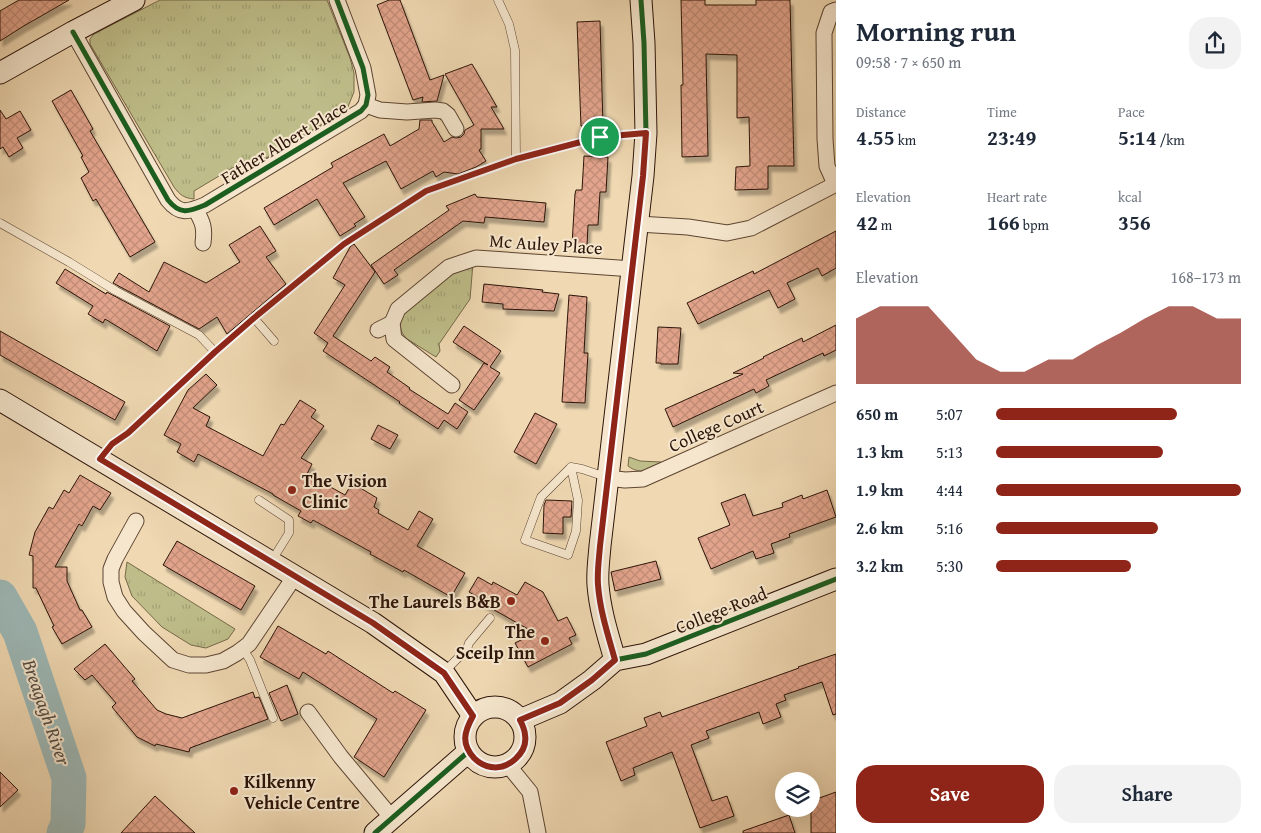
<!DOCTYPE html>
<meta charset="utf-8">
<style>
body{margin:0;font-family:"Gentium Book Plus",serif;background:#f2f2f3;color:#1f2937;height:100vh;display:flex;flex-direction:column;font-size:19px;white-space:nowrap}
*{box-sizing:border-box;margin:0}
p{font-size:16px;color:#747a83}
.icon{flex:none;width:28px;height:28px;fill:none;stroke:currentColor;stroke-width:2;stroke-linecap:round;stroke-linejoin:round}
.map{position:relative;flex:1;overflow:hidden}
.panel{display:flex;flex-direction:column;background:#fff;width:425px}
.panel>*{flex:none}
.buttons{position:absolute;left:775px;top:772px;display:grid;gap:10px}
.buttons a{display:grid;place-items:center;width:45px;height:45px;border-radius:50%;background:#fff;box-shadow:0 5px 20px #0002;font-size:25px}
.pin{position:absolute;display:grid;place-items:center;width:42px;height:42px;color:#fff;margin:-21px;border:2px solid #fff;border-radius:50%;box-shadow:0 1px 5px #0007}
.round{display:grid;place-items:center;flex:none;width:52px;height:52px;border-radius:20px;background:#f2f2f3}
.headline{display:flex;align-items:center;justify-content:space-between;height:85px;padding:0 20px}
h1{font-size:28px;font-weight:800;line-height:38px}
.figures{display:grid;grid-template-columns:repeat(3,1fr);gap:8px;height:85px;padding:5px 20px}
.figures div{display:grid;align-content:center}
.figures b{font-size:21px;font-weight:800}
.figures small{font-size:14px;font-weight:400}
.figures p{font-size:14px}
.chart{height:140px;padding:10px 20px}
.chart p{display:flex;justify-content:space-between}
.chart svg{width:100%;height:90px;margin-top:5px;fill:#8f2418;opacity:.7}
.button{display:flex;gap:10px;margin-top:auto;padding:10px 20px}
.button a{flex:1;height:58px;border-radius:20px;background:#8f2418;color:#fff;font-size:20px;font-weight:800;line-height:58px;text-align:center}
.button a+a{background:#f2f2f3;color:#1f2937}
ul{padding:0 20px;list-style:none;font-size:16px}
li{display:grid;grid-template-columns:80px 60px 1fr;align-items:center;height:38px}
li i{height:12px;border-radius:6px;background:#8f2418}
main{display:flex;flex:1;min-height:0}
.map>svg:first-child{display:block}
</style>
<main>
<div class="map">
<svg width="836" height="833" viewBox="0 0 836 833">
<defs>
<pattern id="grass-tufts" width="24" height="20" patternUnits="userSpaceOnUse" patternTransform="scale(1.25)"><rect width="24" height="20" fill="#bebd89"/><path d="M3 7l-1-3M5 7V3M7 7l1-3M15 17l-1-3M17 17v-4M19 17l1-3" fill="none" stroke="#a3a275"/></pattern>
<pattern id="building-cross-hatch" width="8" height="8" patternUnits="userSpaceOnUse" patternTransform="scale(1.25)"><rect width="8" height="8" fill="#e2a48c"/><path d="M0 0l8 8M0 8l8-8" fill="none" stroke="#c28c77"/></pattern>
<filter id="shadow"><feDropShadow dx="3" dy="5.5" stdDeviation="1" flood-color="#0004"/></filter>
</defs>
<rect width="100%" height="100%" fill="#efd8b2"/>
<filter id="stains"><feTurbulence type="fractalNoise" baseFrequency=".004" numOctaves="4"/><feColorMatrix values="0 0 0 0 .2 0 0 0 0 .09 0 0 0 0 .02 0 0 0 .5 -.17"/></filter>
<radialGradient id="worn" r=".72"><stop offset=".6" stop-color="#630" stop-opacity="0"/><stop offset="1" stop-color="#630" stop-opacity=".3"/></radialGradient>
<!-- grass -->
<g fill="url(#grass-tufts)" stroke="#756848">
<path d="M160,0H327L350,58L354,73V92L347,109L253,166L244,161L194,191V199C184,198 180,195 174,187L90,44V39L94,34Z"/>
<path d="M473,263L470,299L439,344L440,351L436,357L407,339C397,329 400,320 406,310L458,270Z"/>
<path d="M629,457L640,461L661,462C649,470 640,475 628,466Z"/>
<path d="M127,562L235,629L228,639L206,648L191,645L162,627L132,596L125,577Z"/>
</g>
<g fill="none" stroke-linecap="round" stroke-linejoin="round">
<!-- river -->
<path stroke="#9db8b6" stroke-width="35" d="M0,597L20,632L69,778L68,824L64,833"/>
</g>
<!-- building -->
<g fill="url(#building-cross-hatch)" stroke="#2c1408" filter="url(#shadow)">
<path d="M19,0H69L22,27L0,41V11Z"/>
<path d="M389,0H400L430,80L444,75L437,101L422,102L423,97L413,100L377,5Z"/>
<path d="M681,0H705V5H756V0H790L794,166H768V189L735,190L736,167L750,166L749,117L737,118V55L706,54L708,156L682,157L681,85H683Z"/>
<path d="M600,21L603,126H581L577,22Z"/>
<path d="M472,64L497,107H491L504,129H481V149L479,150L486,161L476,167L458,174L444,172L436,177L433,171L401,189L386,161L343,183L365,217L354,224L356,226L340,236L317,199L274,225L264,208L333,167L331,163L384,134L390,146L419,129L420,120H432V122L444,142L452,137L456,138L461,137L464,134L465,130L474,125L445,74Z"/>
<path d="M71,90L93,129L90,131L155,242L130,257L96,199L93,201L81,178L89,172L81,157L83,156L52,101Z"/>
<path d="M0,110L6,119L20,111L31,130L17,138L23,148L9,157L3,147L0,149Z"/>
<path d="M584,156L608,157L606,192H600L598,225H588L587,246L572,245L575,194L576,190H582Z"/>
<path d="M475,194L477,197L546,203L544,222L485,217L484,223L463,221L394,270L398,275L384,284L371,265L449,210L446,206Z"/>
<path d="M260,226L276,251L266,257L286,284L227,334L217,317L199,329L113,283L119,273L149,292L164,262L206,283L240,262L229,245Z"/>
<path d="M836,231V268L822,276L818,268L787,283L795,299L778,308L769,290L698,324L687,303L753,271L754,274Z"/>
<path d="M354,244L375,272L333,336L371,361L375,357L390,367L387,372L410,388L409,389L448,414L455,403L468,412L457,429L444,420L438,429L399,403L400,402L323,351L328,343L314,333L345,285L333,278L350,247Z"/>
<path d="M65,269L106,294L107,292L170,326L157,351L138,339L105,319L103,323L88,314L93,306L56,283Z"/>
<path d="M484,284L543,290L542,292L559,294L554,311L503,309V304L482,302Z"/>
<path d="M569,295L587,297L584,353H588L585,403L562,402Z"/>
<path d="M836,325V350L824,356L823,353L766,380L769,386L756,393L754,389L673,427L665,409L743,374L733,373L764,358L763,357L802,338L803,342Z"/>
<path d="M464,326L501,351L490,367L500,373L474,410L459,400L484,363L488,365L453,342Z"/>
<path d="M658,327L681,328L678,364H661V363H656Z"/>
<path d="M0,331L125,402L115,420L0,355Z"/>
<path d="M206,374L217,385L193,408L210,417L206,426L263,456L281,424L284,425L300,400L316,410L311,417L324,426L301,458L312,464L307,474L345,495L352,483L377,498L374,507L379,510L378,513L408,530L419,511L433,519L417,546L465,573L451,597L404,570L403,572L370,554L371,552L313,520L311,523L298,516L301,511L273,495V494L198,454L194,462L177,452L181,444L164,435L188,390Z"/>
<path d="M535,413L557,424L536,464L514,452Z"/>
<path d="M378,425L398,435L390,449L371,439Z"/>
<path d="M80,475L111,493L100,510L93,506L82,526L79,524L55,567H67V581L80,610H82L92,627L62,644L52,627L54,626L36,588H33V556L29,555L35,532L49,507L53,509L64,490L69,493Z"/>
<path d="M827,490L836,517L789,534L790,537L771,544L774,553L756,559L753,551L711,569L698,538L730,525L721,503L745,494L753,516L783,507L782,503L802,495L803,499Z"/>
<path d="M546,500L572,501L571,517H563V534L543,533L544,505Z"/>
<path d="M177,541L255,586L241,610L163,565Z"/>
<path d="M656,561L661,579L615,591L611,572Z"/>
<path d="M478,577L492,585L493,582L517,595L525,582L543,592L558,621L567,617L576,635L569,638L572,644L528,667L515,643L535,633L482,603L483,600L469,592Z"/>
<path d="M278,626L326,654L328,651L393,693L395,691L426,710L384,777L354,757L377,719L303,672L299,679L260,657Z"/>
<path d="M105,644L135,679L132,681L157,710L166,714L182,718L253,692L255,698L259,697L268,719L190,748L189,752L156,744L155,746L137,737L112,707L116,703L92,675L85,680L74,669Z"/>
<path d="M836,654V714L833,715L822,682L784,695L786,700L776,704L781,717L763,724L759,712L706,731L709,738L691,745L712,801L727,796L734,816L700,828L672,752L633,768L635,775L621,781L606,742L647,726L644,718L660,712L662,717L799,668L798,667Z"/>
<path d="M287,685L298,714L281,721L269,693Z"/>
<path d="M0,772L18,790L0,807Z"/>
<path d="M836,792V833H811V801Z"/>
<path d="M155,796L195,833H121Z"/>
<path d="M789,815L795,833H743V831Z"/>
</g>
<g fill="none" stroke-linecap="round" stroke-linejoin="round">
<!-- lane casing -->
<g stroke="#5d4532" stroke-width="9">
<g id="lane">
<path d="M498,0L509,24L515,50L516,159"/>
<path d="M0,223L69,262L116,291L199,335L215,352"/>
<path d="M254,318L274,341"/>
<path d="M101,458L112,444L128,433L215,352L254,318L344,244L426,191L516,159L600,137L644,133"/>
<path d="M571,467L578,500L576,531L568,555L525,540L541,497L571,467L582,469L606,477"/>
<path d="M259,500L289,520V533L271,562"/>
<path d="M243,649L250,660L273,718"/>
<path d="M445,671L467,649L469,643L490,618"/>
</g>
</g>
<!-- street casing -->
<g stroke="#5d4532" stroke-width="17">
<g id="street">
<path d="M73,32L168,200C180,215 188,212 205,205L361,111L366,105L368,95L363,68L337,0"/>
<path d="M366,105L380,110L407,112L435,110L443,111L448,115L456,129"/>
<path d="M835,184L827,166L825,139L824,33L831,12L836,10"/>
<path d="M195,209C203,222 205,228 203,243"/>
<path d="M638,224L688,227L727,233L751,228L836,184"/>
<path d="M378,330L392,323"/>
<path d="M452,385L394,339L392,323L398,309L449,267L476,258L633,269"/>
<path d="M608,478L625,480L643,479L836,393"/>
<path d="M136,521L115,559L111,569V582L115,597L124,611L144,633L173,660L189,665H206L223,661L237,653L249,644L295,576"/>
<path d="M308,712L341,757L392,818"/>
<path d="M508,765L530,792L538,833"/>
</g>
</g>
<!-- secondary casing -->
<g stroke="#2c1408" stroke-width="23">
<g id="secondary">
<path d="M0,73L73,32L134,0"/>
<path d="M0,400L373,623L444,673L473,716"/>
<path d="M615,660C608,635 600,611 598,585C597,572 599,559 600,546L643,176L646,133L644,43L641,0"/>
<circle cx="495" cy="737" r="30"/>
<path d="M520,720L560,703L592,680L615,660L646,654L836,579"/>
<path d="M375,833L468,752"/>
</g>
</g>
<!-- lane -->
<use href="#lane" stroke="#f5e6cd" stroke-width="8"/>
<!-- street -->
<use href="#street" stroke="#f5e6cd" stroke-width="15"/>
<!-- secondary -->
<use href="#secondary" stroke="#f5e6cd" stroke-width="21"/>
<!-- cycleway casing -->
<g stroke="#f5e6cd" stroke-width="8">
<g id="cycleway">
<path d="M641,0L644,43L646,133L643,176L600,546C599,559 597,572 598,585C600,611 608,635 615,660L646,654L836,579"/>
<path d="M73,32L168,200C180,215 188,212 205,205L361,111L366,105L368,95L363,68L337,0"/>
<path d="M375,833L468,752"/>
</g>
</g>
<!-- cycleway -->
<use href="#cycleway" stroke="#1b5e20" stroke-width="5"/>
</g>
<g fill="none" stroke-linecap="round" stroke-linejoin="round">
<!-- route casing -->
<g stroke="#fff" stroke-width="10">
<path id="route" d="M646,133L643,176L600,546C599,559 597,572 598,585C600,611 608,635 615,660L592,680L560,703L520,720C522,724 525,730 525,735C528,753 508,770 491,767C485,766 478,762 474,758C461,744 464,732 473,716L444,673L373,623L100,459L112,444L128,433L215,352L254,318L344,244L426,191L516,159L600,137Z"/>
</g>
<!-- route -->
<use href="#route" stroke="#8f2418" stroke-width="6"/>
</g>
<!-- markers -->
<g fill="#8f2418" stroke="#f5e6cd" stroke-width="2">
<circle cx="292" cy="490" r="5"/>
<circle cx="511" cy="601" r="5"/>
<circle cx="545" cy="641" r="5"/>
<circle cx="234" cy="791" r="5"/>
</g>
<g text-anchor="middle" dominant-baseline="central" stroke-width="4" stroke-linejoin="round" paint-order="stroke">
<!-- street labels -->
<g font-size="18" fill="#2c1408" stroke="#f5e6cd">
<text transform="translate(284 142) rotate(-31)">Father Albert Place</text>
<text transform="translate(546 244) rotate(4)">Mc Auley Place</text>
<text transform="translate(716 426) rotate(-24)">College Court</text>
<text transform="translate(721 610) rotate(-22)">College Road</text>
</g>
<!-- poi labels -->
<g font-size="18" font-weight="bold" fill="#2c1408" stroke="#f5e6cd" text-anchor="start">
<text x="302" y="480">The Vision<tspan x="302" dy="21">Clinic</tspan></text>
<text x="501" y="601" text-anchor="end">The Laurels B&amp;B</text>
<text x="535" y="631" text-anchor="end">The<tspan x="535" dy="21">Sceilp Inn</tspan></text>
<text x="244" y="781">Kilkenny<tspan x="244" dy="21">Vehicle Centre</tspan></text>
</g>
<!-- water labels -->
<g font-size="19" font-style="italic" fill="#544d45" stroke="#f5e6cd">
<text transform="translate(47 712) rotate(71)">Breagagh River</text>
</g>
</g>
<rect width="100%" height="100%" filter="url(#stains)"/>
<rect width="100%" height="100%" fill="url(#worn)"/>
</svg>
<div class="buttons">
<a><svg class="icon" aria-label="layers" viewBox="0 0 24 24"><path d="M12 4l9 5-9 5-9-5zM3 14l9 5 9-5"/></svg></a>
</div>
<div class="pin" style="left:600px;top:137px;background:#1e9e55"><svg class="icon" aria-label="arrive" viewBox="0 0 24 24"><path d="M6 21V4h12l-3 4 3 4H6"/></svg></div>
</div>
<section class="panel">
<div class="headline"><div><h1>Morning run</h1><p>09:58 · 7 × 650 m</p></div><a class="round"><svg class="icon" aria-label="share" viewBox="0 0 24 24"><path d="M12 15V3M7 8l5-5 5 5M5 13v7h14v-7"/></svg></a></div>
<div class="figures">
<div><p>Distance</p><b>4.55<small> km</small></b></div>
<div><p>Time</p><b>23:49</b></div>
<div><p>Pace</p><b>5:14<small> /km</small></b></div>
</div>
<div class="figures">
<div><p>Elevation</p><b>42<small> m</small></b></div>
<div><p>Heart rate</p><b>166<small> bpm</small></b></div>
<div><p>kcal</p><b>356</b></div>
</div>
<div class="chart"><p><span>Elevation</span>168–173 m</p>
<svg viewBox="0 0 160 44" preserveAspectRatio="none"><path d="M0 44V12L10 6L20 6L30 6L40 19L50 32L60 38L70 38L80 32L90 32L100 25L110 19L120 12L130 6L140 6L150 12L160 12V44z"/></svg>
</div>
<ul>
<li><b>650 m</b>5:07<i style="width:74%"></i></li>
<li><b>1.3 km</b>5:13<i style="width:68%"></i></li>
<li><b>1.9 km</b>4:44<i style="width:100%"></i></li>
<li><b>2.6 km</b>5:16<i style="width:66%"></i></li>
<li><b>3.2 km</b>5:30<i style="width:55%"></i></li>
</ul>
<div class="button"><a>Save</a><a>Share</a></div>
</section>
</main>
